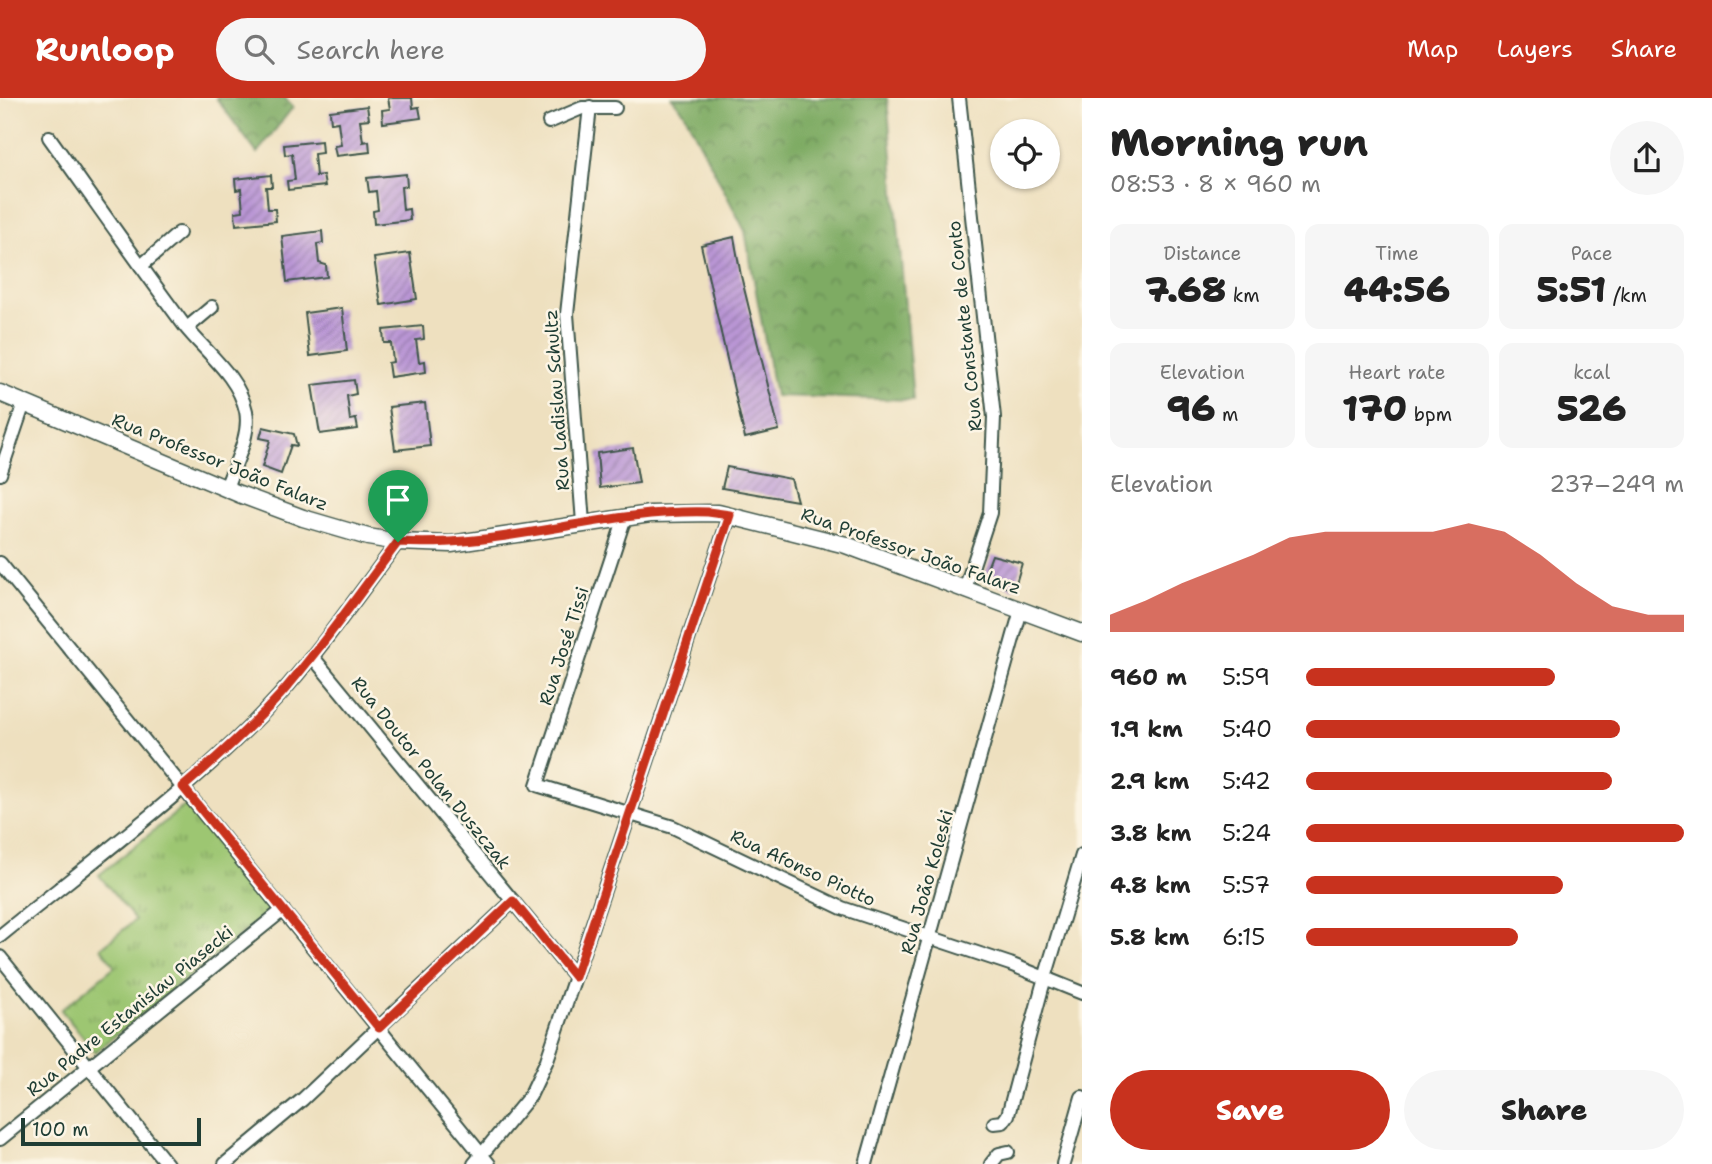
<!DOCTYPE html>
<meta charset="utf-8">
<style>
body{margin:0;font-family:"Shantell Sans",sans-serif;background:#f6f6f6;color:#222;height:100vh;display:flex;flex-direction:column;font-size:26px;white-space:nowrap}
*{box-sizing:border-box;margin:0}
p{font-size:23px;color:#767676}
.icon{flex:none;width:38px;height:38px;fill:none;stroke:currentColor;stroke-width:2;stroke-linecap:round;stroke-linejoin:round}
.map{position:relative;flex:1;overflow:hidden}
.drawer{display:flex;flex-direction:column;background:#fff;width:630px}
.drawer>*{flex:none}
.tools{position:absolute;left:990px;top:21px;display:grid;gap:14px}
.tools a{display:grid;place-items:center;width:70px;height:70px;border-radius:50%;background:#fff;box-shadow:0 2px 5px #0004;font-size:35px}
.scale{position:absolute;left:21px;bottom:18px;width:180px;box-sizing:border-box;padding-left:7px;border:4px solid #1f3d34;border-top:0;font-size:19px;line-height:24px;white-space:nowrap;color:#1f3d34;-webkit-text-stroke:5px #fcf5e5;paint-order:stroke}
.pin{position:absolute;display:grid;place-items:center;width:60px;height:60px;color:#fff;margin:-72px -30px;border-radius:50% 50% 50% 0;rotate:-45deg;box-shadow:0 0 7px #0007}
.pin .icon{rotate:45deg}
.round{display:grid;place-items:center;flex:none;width:74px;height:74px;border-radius:37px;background:#f6f6f6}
.summary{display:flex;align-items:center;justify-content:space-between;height:119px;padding:0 28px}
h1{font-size:38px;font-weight:800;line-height:52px}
.metrics{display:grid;grid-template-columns:repeat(3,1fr);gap:10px;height:119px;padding:7px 28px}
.metrics div{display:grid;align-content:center;border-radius:14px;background:#f6f6f6;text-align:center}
.metrics b{font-size:35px;font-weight:800}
.metrics small{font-size:19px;font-weight:400}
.metrics p{font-size:19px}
.chart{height:196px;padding:14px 28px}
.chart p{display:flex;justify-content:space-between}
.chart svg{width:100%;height:126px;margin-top:7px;fill:#c8321e;opacity:.7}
.button{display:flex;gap:14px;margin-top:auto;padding:14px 28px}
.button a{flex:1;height:80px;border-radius:42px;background:#c8321e;color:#fff;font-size:28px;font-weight:800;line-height:80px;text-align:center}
.button a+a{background:#f6f6f6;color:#222}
ul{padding:0 28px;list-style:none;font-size:23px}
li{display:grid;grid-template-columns:112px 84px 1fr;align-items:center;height:52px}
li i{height:18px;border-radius:9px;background:#c8321e}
header{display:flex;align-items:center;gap:42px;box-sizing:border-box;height:98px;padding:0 35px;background:#c8321e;color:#fff}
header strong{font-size:33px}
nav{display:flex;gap:38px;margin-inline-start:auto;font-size:24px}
.search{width:490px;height:63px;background:#f6f6f6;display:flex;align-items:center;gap:18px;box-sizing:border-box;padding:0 24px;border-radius:38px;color:#767676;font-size:26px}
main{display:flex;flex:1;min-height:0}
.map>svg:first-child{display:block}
</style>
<header>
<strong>Runloop</strong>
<div class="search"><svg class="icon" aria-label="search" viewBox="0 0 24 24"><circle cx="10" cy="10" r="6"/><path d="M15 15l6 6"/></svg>Search here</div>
<nav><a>Map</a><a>Layers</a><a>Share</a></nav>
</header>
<main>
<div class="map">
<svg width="1082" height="1066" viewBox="0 0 1082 1066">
<defs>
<pattern id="forest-crowns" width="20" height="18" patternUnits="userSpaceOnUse" patternTransform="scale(1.75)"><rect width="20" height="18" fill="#7eab64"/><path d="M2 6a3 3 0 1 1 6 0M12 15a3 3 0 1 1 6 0" fill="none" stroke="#678c53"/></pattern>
<pattern id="park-tufts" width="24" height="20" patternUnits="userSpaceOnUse" patternTransform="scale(1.75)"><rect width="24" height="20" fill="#9dc672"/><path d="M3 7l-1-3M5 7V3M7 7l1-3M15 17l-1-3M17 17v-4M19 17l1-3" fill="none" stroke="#7fa25e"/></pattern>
<pattern id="building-hatch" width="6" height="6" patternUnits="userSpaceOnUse" patternTransform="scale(1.75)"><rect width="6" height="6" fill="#ba96d5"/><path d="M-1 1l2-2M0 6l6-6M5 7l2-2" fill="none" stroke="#977cae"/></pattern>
</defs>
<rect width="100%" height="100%" fill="#fcf5e5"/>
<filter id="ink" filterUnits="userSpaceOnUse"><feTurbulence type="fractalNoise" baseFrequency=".0143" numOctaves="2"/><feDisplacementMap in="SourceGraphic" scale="14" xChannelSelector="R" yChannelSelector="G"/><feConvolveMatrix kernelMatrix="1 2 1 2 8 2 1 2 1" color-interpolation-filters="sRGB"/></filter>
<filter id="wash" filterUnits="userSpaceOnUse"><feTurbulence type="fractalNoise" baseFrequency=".00686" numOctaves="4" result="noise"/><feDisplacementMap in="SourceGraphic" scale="28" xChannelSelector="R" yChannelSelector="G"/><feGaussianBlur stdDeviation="1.57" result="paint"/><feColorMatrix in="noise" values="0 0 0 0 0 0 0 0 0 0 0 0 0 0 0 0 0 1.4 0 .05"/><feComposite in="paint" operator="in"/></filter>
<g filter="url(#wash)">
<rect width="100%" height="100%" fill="#eee0bf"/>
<!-- forest -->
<g fill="url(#forest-crowns)" stroke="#4e744c" stroke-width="2">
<path d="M216,0H285L293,9L257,55Z"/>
<path d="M672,0H887L913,302L775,298L745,133L684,14Z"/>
</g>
<!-- park -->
<path fill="url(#park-tufts)" stroke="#5e8253" stroke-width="2" d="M187,706L272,811L95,954L61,912L115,868L101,850L135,822L99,777Z"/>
<g id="blocks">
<!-- building -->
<g fill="url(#building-hatch)">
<path d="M388,0H412L413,10L419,9L421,20L383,25L382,12L390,11Z"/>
<path d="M367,8L369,21L360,22L363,44L369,43L370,54L336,58L334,48L341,47L338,24L331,25L330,13Z"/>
<path d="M321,43L322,55L314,56L316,78L323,77L325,88L288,92L287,83L295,82L292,56L285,57L284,47Z"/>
<path d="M406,76L407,88L401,89L403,112L409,111L410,122L374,126L373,113L378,112L376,93L369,94L367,80Z"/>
<path d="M271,77L272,89H266L268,111H275L276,123L236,127L235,114L243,113L241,91L236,92L235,81Z"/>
<path d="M322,133L323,145L317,146L319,165L326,167L327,179L287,184L282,138Z"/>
<path d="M734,139L741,178L779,332L745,340L701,147Z"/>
<path d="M410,155L417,201L381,207L374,160Z"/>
<path d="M342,210L347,253L310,258L305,215Z"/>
<path d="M423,228L424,241L416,242L419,264L425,263L426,274L390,279L388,265L393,264L391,245H384L383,232Z"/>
<path d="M354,282L356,296L347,298L350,322L356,321L358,331L320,336L312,287Z"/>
<path d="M425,305L430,348L395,352L389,309Z"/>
<path d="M263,329L294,336L297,348L291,347L281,376L262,369L270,342L260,340Z"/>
<path d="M633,350L639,385L600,390L597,355Z"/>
<path d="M727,369L791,381L797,403L722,390Z"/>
<path d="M992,457L1022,465L1014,492L983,481Z"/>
</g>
</g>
</g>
<g filter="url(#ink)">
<use href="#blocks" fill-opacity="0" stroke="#3e5549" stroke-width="2"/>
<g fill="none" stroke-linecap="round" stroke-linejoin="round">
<!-- minor casing -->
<g stroke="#3e5549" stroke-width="16">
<g id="minor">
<path d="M959,0L994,319L990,415L965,491"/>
<path d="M549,24L582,10H615"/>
<path d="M49,39C94,102 138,165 184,227C205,254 238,277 246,313C251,338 234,367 226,390"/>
<path d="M141,168L179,135"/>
<path d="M187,230L212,209"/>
<path d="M0,376L24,305"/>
<path d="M625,419L537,687L673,729L842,810L1010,866L1082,895"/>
<path d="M583,425L567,216L590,9"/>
<path d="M0,465L489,1066"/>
<path d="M312,558L575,879"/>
<path d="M0,838C93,762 196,688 278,599C321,551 359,496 398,444"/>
<path d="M0,859L167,1066"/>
<path d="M994,1025L1003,1024L1008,1017L1042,890L1082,757"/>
<path d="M0,1041L283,812"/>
<path d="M225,1066L303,1001L513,803"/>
<path d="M474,1066L530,998L547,962L730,417"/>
<path d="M866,1066L1021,512"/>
<path d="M991,1066L999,1056L1008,1054"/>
<path d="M1063,1066L1082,999"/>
</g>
</g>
<!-- major casing -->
<g stroke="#3e5549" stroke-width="19">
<path id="major" d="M0,295L239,396L303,420L368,439L398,444L451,446L650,416L718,415L846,447L1082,535"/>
</g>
<!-- minor -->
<use href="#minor" stroke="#fff" stroke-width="12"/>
<!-- major -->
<use href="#major" stroke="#fff" stroke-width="16"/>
</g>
</g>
<g fill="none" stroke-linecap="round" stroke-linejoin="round" filter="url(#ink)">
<!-- route casing -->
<g stroke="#fff" stroke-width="14">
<path id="route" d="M708,414L730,417L575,879L513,803L379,930L183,689C217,660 250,630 280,597C322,549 359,496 398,444C503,451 603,411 708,414Z"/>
</g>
<!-- route -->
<use href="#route" stroke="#c8321e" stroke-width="9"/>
</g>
<g text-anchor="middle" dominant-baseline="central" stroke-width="5" stroke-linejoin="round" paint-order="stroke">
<!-- street labels -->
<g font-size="18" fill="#1f3d34" stroke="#fcf5e5">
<text transform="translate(965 228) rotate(-96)">Rua Constante de Conto</text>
<text transform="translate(557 302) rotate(-94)">Rua Ladislau Schultz</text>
<text transform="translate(220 364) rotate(22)">Rua Professor João Falarz</text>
<text transform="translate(911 453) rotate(19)">Rua Professor João Falarz</text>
<text transform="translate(564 548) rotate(-72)">Rua José Tissi</text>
<text transform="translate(431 675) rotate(51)">Rua Doutor Polan Duszczak</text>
<text transform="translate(803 770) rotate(25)">Rua Afonso Piotto</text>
<text transform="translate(927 784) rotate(-74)">Rua João Koleski</text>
<text transform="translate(130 913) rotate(-39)">Rua Padre Estanislau Piasecki</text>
</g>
</g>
</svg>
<div class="tools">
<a><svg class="icon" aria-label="locate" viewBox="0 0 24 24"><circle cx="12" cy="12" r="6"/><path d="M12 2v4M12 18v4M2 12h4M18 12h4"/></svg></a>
</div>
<div class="scale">100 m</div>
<div class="pin" style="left:398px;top:444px;background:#1e9e55"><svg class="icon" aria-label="arrive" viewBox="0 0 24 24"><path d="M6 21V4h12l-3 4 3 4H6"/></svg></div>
</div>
<section class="drawer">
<div class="summary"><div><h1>Morning run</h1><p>08:53 · 8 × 960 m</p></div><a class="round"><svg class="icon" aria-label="share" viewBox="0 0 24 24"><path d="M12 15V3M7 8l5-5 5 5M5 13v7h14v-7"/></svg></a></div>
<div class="metrics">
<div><p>Distance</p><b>7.68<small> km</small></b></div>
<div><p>Time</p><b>44:56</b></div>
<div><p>Pace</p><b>5:51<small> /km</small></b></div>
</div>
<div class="metrics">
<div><p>Elevation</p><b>96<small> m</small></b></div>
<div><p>Heart rate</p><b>170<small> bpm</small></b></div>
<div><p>kcal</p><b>526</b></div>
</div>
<div class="chart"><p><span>Elevation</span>237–249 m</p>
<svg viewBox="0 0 160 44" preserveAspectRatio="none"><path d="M0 44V38L10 33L20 27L30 22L40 17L50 11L60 9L70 9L80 9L90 9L100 6L110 9L120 17L130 27L140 35L150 38L160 38V44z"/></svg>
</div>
<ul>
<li><b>960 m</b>5:59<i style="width:66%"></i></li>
<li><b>1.9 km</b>5:40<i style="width:83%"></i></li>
<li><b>2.9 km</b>5:42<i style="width:81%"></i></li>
<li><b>3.8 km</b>5:24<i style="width:100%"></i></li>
<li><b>4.8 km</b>5:57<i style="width:68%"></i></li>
<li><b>5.8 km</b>6:15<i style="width:56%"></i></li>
</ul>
<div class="button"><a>Save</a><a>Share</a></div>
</section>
</main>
